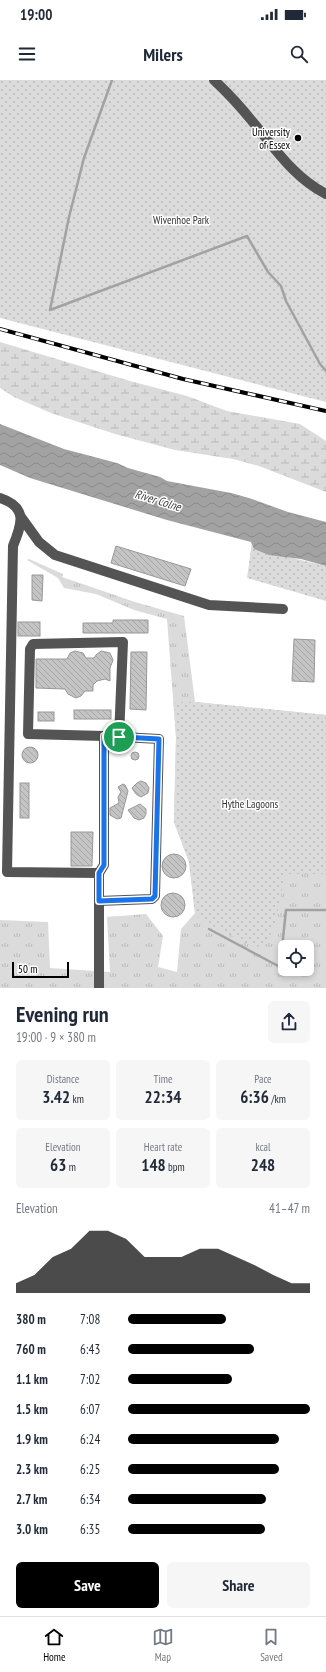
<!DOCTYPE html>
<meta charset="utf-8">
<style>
body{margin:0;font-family:"PT Sans Narrow",sans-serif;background:#f6f6f7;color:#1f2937;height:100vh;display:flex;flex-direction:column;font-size:15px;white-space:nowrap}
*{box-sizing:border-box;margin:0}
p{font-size:13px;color:#747a83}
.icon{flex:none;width:22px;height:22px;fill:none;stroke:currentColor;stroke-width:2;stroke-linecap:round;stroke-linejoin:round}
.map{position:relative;height:908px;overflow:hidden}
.drawer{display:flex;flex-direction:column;background:#fff;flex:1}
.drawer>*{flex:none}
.fabs{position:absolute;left:278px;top:860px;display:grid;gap:8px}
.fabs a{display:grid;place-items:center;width:36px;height:36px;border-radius:6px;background:#fff;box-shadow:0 2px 6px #0003;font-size:20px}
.scale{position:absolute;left:12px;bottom:10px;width:57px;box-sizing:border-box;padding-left:4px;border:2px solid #000;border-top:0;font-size:11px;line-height:14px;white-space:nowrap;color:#000;-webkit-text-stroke:3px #fff;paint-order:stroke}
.pin{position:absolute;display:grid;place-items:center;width:34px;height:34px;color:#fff;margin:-17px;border:2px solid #fff;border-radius:50%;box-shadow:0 1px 4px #0007}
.round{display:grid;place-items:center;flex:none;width:42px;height:42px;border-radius:6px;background:#f6f6f7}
.summary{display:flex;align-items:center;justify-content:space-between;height:68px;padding:0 16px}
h1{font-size:22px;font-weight:700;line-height:30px}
.metrics{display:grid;grid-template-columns:repeat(3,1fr);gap:6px;height:68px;padding:4px 16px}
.metrics div{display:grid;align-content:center;border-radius:6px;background:#f6f6f7;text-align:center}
.metrics b{font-size:17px;font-weight:700}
.metrics small{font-size:11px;font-weight:400}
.metrics p{font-size:11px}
.chart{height:112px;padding:8px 16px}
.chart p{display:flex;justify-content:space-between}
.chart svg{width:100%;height:72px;margin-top:4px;fill:#000;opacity:.7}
.cta{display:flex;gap:8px;margin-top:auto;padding:8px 16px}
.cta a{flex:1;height:46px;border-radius:6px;background:#000;color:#fff;font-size:16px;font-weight:700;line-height:46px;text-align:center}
.cta a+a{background:#f6f6f7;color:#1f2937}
ul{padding:0 16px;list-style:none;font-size:13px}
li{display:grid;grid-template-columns:64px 48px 1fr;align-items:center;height:30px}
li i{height:10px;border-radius:5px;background:#000}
.status{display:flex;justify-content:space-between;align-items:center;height:28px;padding:0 20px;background:#fff;direction:ltr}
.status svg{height:11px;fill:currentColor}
header{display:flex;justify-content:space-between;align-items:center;height:52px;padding:0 16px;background:#fff;font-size:18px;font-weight:700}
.dock{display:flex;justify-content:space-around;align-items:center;height:56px;border-top:1px solid #e0e1e3;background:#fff;font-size:11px;color:#747a83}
.dock a{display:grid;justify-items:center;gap:2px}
.dock .selected{color:#000}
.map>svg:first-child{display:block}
</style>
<div class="status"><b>19:00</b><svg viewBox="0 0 49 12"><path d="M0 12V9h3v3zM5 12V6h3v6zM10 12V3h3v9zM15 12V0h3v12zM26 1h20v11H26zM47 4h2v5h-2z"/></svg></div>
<header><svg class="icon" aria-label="menu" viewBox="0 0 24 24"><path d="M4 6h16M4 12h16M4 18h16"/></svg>Milers<svg class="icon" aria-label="search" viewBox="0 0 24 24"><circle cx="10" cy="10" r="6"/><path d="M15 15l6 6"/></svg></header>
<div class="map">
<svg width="326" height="908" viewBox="0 0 326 908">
<defs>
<pattern id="grass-tufts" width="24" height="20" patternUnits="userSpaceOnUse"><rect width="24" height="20" fill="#dbdbdb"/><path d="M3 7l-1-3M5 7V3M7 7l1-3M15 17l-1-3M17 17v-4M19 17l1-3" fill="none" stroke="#bababa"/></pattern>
<pattern id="wetland-marsh" width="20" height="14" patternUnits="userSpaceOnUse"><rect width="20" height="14" fill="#dbdbdb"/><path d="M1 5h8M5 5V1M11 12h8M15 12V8" fill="none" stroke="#bababa"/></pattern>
<pattern id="park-dots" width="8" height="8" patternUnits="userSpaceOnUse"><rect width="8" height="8" fill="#dbdbdb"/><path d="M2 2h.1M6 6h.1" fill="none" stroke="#bababa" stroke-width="1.8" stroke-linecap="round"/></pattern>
<pattern id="water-waves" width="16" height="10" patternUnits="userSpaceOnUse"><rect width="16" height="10" fill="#a2a2a2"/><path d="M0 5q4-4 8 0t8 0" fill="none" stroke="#8a8a8a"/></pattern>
<pattern id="building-back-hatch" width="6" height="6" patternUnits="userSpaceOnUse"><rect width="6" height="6" fill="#c4c4c4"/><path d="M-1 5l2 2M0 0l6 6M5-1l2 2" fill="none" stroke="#a7a7a7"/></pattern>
</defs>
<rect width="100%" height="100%" fill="#fff"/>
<!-- grass -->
<path fill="url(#grass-tufts)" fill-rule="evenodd" d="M29,479L63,494L62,497L135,522L184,536L195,622L326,635V908H0V840L48,842L50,888L110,892L107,837L146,834L163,856L158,887L177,892L181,849L195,833L189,782L174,742L176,658L167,539L134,530L96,514L64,508L58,498L27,480ZM285,867H307V889H285Z"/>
<!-- wetland -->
<path fill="url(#wetland-marsh)" d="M0,262L130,301L187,316L227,331L300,344L326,361V412L259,386L233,379L175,370L115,354L51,333L14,317L0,308Z"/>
<!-- park -->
<g fill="url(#park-dots)">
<path d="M0,0H326V322L0,238Z"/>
<path d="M252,462L254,469L326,486V521L247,498Z"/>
<path d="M174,622H195L326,635V794H285L275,846L268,859L256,868L200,840L195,833L189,782L174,742L176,658Z"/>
</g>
<!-- water -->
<path fill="url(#water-waves)" d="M0,344L64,369L117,383L128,388L160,397L167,401L231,413L249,418L288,432L326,442V486L301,479L269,475L254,469L251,462L167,440L30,398L0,385Z"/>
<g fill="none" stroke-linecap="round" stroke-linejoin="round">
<!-- stream -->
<g stroke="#a2a2a2" stroke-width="2.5">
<path d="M112,0L84,78L69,137L50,230L247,156L268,192L281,206L286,221L320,284L326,291"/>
<path d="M209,849L280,887L286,830H326"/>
</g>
</g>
<!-- building -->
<g fill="url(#building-back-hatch)" stroke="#989898">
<path d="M116,466L191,489L185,506L111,483Z"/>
<path d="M32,495H43L42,521L32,520Z"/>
<path d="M113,540H148V553H83V543H113Z"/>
<rect x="18" y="542" width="22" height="14"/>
<path d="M294,559L315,560L314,602L292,601Z"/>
<path d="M75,571L83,573L86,578H94L96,575L101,571L110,573L113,580L110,588V601L105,599L97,601L93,605V611H85L81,616L76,618L68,614L65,609L36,608V579H67L70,573Z"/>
<path d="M131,572H147L146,630L130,629Z"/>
<rect x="74" y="630" width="37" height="9"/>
<rect x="38" y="632" width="16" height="9"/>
<circle cx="30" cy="675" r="8"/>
<circle cx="135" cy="676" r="4"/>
<path d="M141,701L146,703L149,708L148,713L141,717L136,714L132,708L137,703Z"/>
<rect x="20" y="703" width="9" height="35"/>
<path d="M123,704L125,705L128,711L121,738L117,739L110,735V728L119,723L118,717L121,712L118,707Z"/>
<path d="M140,724L146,729V734L144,738L139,740L134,738L128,730Z"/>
<path d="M71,752H93L92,786H71Z"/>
<circle cx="174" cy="786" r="12"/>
<circle cx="173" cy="825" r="12"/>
</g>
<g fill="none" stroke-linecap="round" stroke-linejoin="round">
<!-- minor -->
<g stroke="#545454" stroke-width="10">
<path d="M214,0C228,13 240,26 252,41C275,68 293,97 326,114"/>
<path d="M0,418C28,427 22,444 13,466L7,792L99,793V908"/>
<path d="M21,437L39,462L55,475L209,525L283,529"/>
<path d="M104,656L28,654L30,569L33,564L123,562L119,657"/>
<path d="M99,793L104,785V656L159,659L155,816L152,819L99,821"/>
</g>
<!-- rail casing -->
<g stroke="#000" stroke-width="4">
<path id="rail" d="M0,249L183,299L326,331"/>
</g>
<!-- rail -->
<use href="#rail" stroke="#fff" stroke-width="2.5" stroke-dasharray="8" stroke-linecap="butt"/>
</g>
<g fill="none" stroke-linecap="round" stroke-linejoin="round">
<!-- route casing -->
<g stroke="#fff" stroke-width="8">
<path id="route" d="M104,656L159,659L155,816L152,819L99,821V793L104,785Z"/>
</g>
<!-- route -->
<use href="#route" stroke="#1a73e8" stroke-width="5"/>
</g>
<!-- markers -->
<circle fill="#000" stroke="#fff" stroke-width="1.5" cx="298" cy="58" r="4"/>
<g text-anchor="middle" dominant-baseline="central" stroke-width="3" stroke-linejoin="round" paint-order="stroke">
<!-- poi labels -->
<g font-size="11" fill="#000" stroke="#fff" text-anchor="end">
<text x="290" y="52">University<tspan x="290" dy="13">of Essex</tspan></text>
</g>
<!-- park labels -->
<g font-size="11" fill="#323232" stroke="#fff">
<text x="181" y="140">Wivenhoe Park</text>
<text x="250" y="724">Hythe Lagoons</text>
</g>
<!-- water labels -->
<g font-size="12" font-style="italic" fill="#434343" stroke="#fff">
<text transform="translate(158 420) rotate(17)">River Colne</text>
</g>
</g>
</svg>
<div class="fabs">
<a><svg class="icon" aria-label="locate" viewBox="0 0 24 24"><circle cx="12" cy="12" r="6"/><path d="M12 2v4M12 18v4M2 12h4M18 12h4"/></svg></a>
</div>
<div class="scale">50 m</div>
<div class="pin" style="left:119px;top:657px;background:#1e9e55"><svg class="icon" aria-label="arrive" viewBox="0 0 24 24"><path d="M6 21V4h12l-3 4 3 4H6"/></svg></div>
</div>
<section class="drawer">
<div class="summary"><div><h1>Evening run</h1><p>19:00 · 9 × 380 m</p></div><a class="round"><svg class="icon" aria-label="share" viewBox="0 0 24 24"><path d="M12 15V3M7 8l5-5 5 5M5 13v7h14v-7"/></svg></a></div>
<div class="metrics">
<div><p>Distance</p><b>3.42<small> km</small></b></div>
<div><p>Time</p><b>22:34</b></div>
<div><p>Pace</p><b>6:36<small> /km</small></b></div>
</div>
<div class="metrics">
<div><p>Elevation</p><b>63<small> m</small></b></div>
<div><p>Heart rate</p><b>148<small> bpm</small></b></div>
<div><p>kcal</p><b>248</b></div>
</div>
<div class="chart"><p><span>Elevation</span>41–47 m</p>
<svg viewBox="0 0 160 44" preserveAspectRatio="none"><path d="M0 44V38L10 33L20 22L30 17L40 6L50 6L60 11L70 22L80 22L90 22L100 17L110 17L120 22L130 27L140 33L150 38L160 38V44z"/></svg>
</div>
<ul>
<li><b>380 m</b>7:08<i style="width:54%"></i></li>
<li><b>760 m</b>6:43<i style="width:69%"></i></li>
<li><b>1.1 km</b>7:02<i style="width:57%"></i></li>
<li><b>1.5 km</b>6:07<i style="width:100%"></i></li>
<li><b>1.9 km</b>6:24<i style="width:83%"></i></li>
<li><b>2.3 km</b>6:25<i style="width:83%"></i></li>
<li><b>2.7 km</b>6:34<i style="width:76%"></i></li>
<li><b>3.0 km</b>6:35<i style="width:75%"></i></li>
</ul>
<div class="cta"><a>Save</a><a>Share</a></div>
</section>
<nav class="dock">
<a class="selected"><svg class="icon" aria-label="home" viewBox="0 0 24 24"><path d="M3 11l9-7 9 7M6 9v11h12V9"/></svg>Home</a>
<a><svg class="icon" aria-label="map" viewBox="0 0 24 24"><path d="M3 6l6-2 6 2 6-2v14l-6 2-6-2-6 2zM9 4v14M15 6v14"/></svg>Map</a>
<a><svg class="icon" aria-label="saved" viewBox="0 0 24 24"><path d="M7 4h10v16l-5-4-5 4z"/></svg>Saved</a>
</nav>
